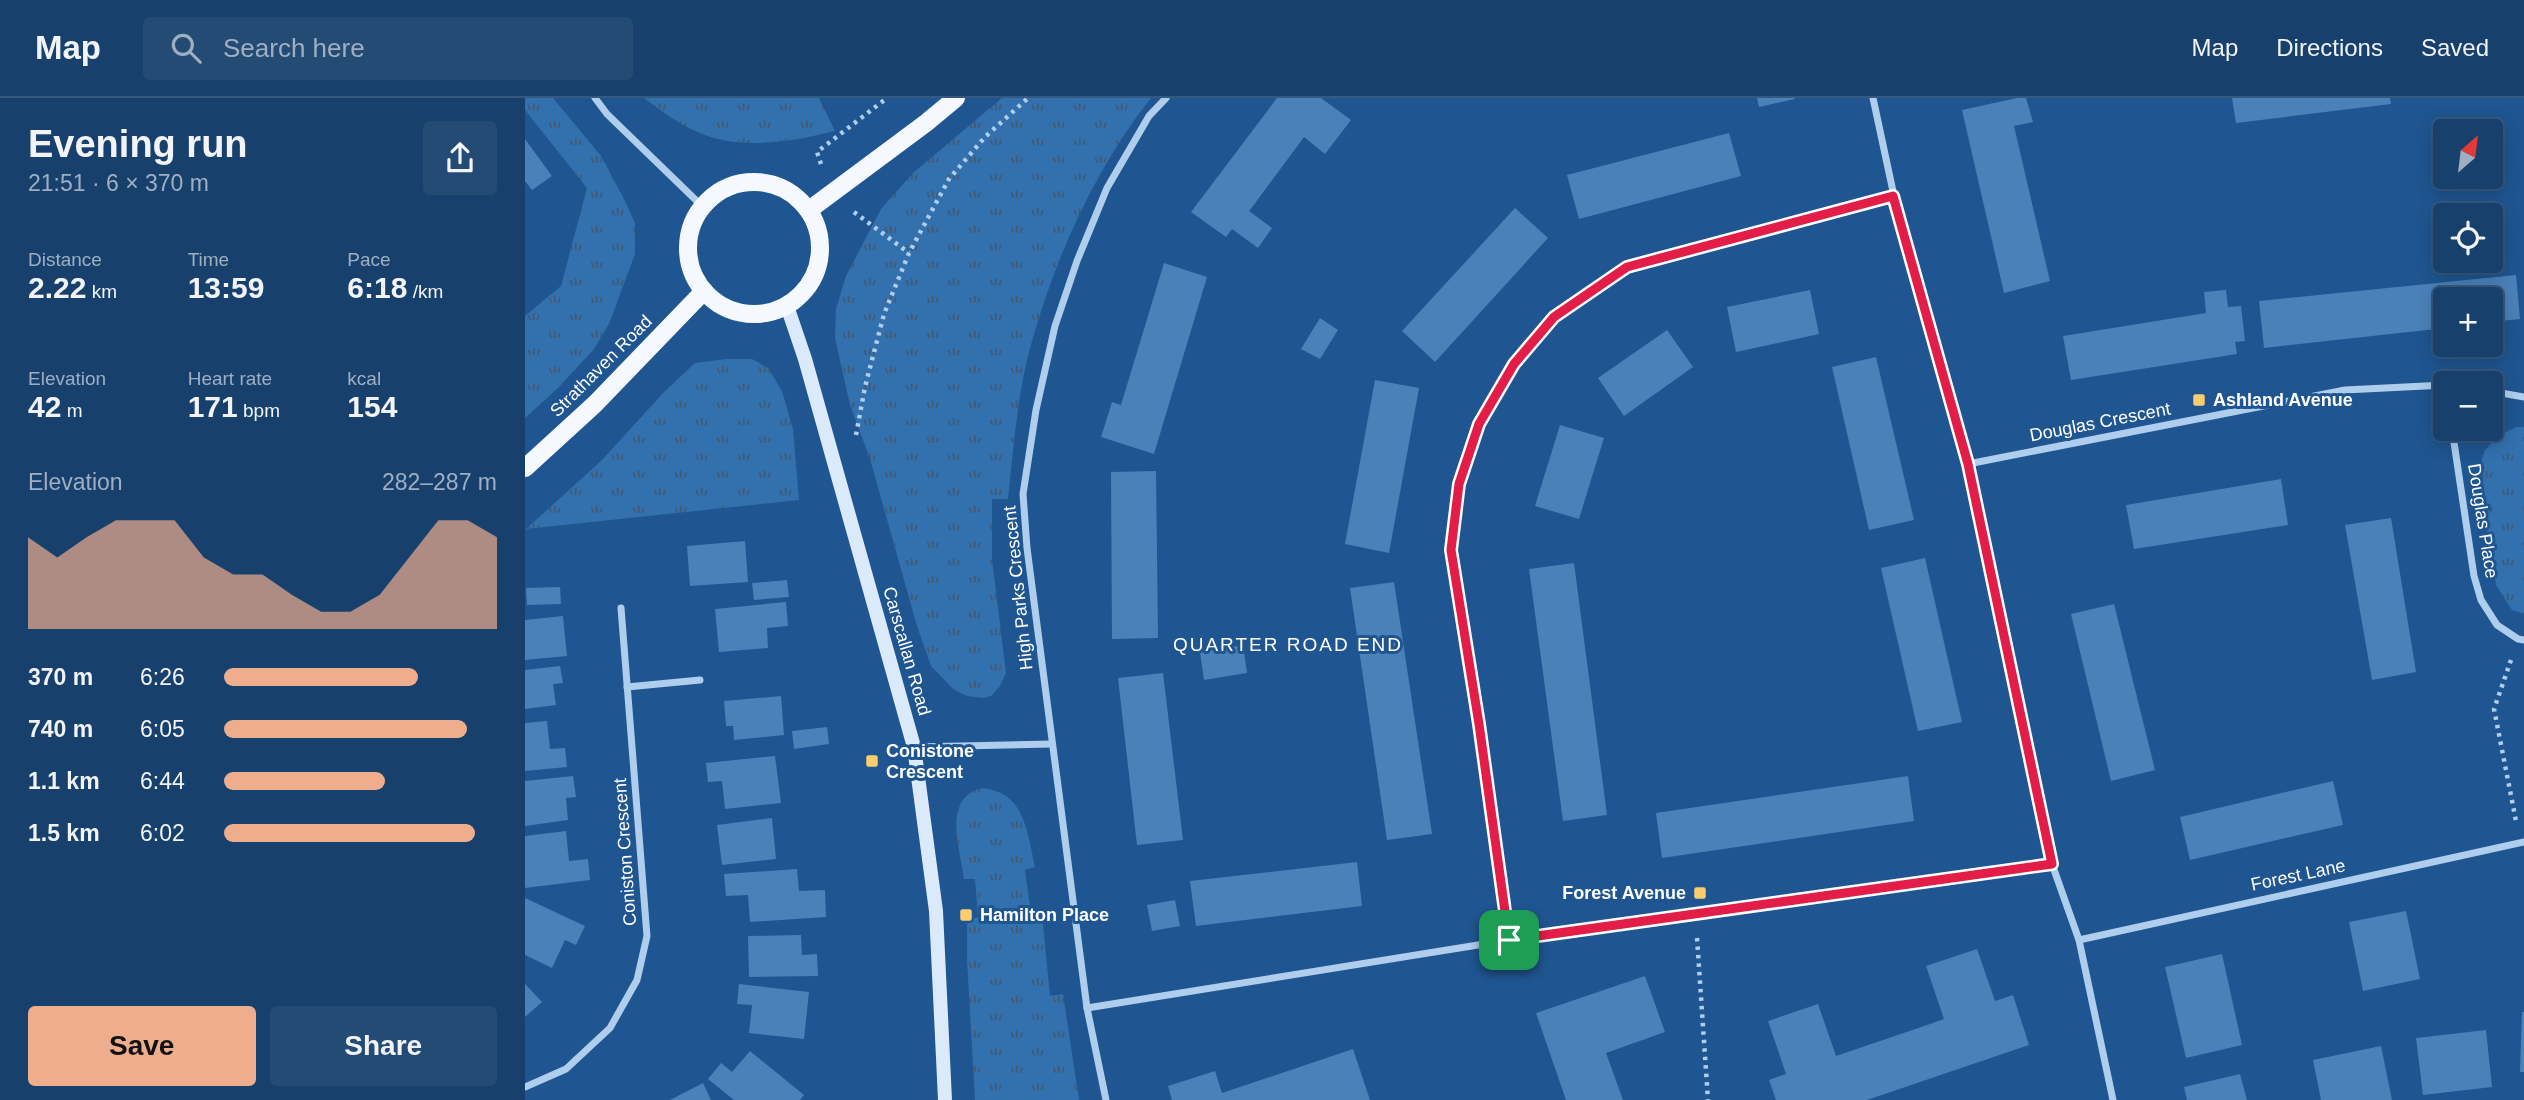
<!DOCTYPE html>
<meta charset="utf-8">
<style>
body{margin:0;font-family:Helvetica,sans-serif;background:#244b74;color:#f1f3f6;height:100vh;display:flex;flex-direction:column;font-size:26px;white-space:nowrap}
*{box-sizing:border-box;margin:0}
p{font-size:23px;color:#9eafc2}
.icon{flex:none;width:38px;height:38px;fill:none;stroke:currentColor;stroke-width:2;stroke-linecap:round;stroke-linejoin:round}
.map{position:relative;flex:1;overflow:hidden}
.sheet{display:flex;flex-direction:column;background:#17406c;width:525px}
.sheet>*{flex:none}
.needle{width:46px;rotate:28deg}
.tools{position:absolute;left:1908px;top:21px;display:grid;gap:14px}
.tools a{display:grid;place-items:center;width:70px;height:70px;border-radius:7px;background:#17406c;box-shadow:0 4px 18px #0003,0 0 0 2px #36597f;font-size:35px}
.pin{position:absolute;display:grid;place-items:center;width:60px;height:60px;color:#fff;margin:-30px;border-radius:14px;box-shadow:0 4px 10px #0006}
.round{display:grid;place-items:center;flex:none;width:74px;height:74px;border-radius:7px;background:#244b74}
.head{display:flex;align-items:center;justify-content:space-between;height:119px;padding:0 28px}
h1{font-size:38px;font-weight:700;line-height:52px}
.figures{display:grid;grid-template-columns:repeat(3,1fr);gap:10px;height:119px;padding:7px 28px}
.figures div{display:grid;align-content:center}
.figures b{font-size:30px;font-weight:700}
.figures small{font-size:19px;font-weight:400}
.figures p{font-size:19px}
.chart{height:196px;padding:14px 28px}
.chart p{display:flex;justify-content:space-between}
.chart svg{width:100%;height:126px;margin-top:7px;fill:#eead8d;opacity:.7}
.primary-button{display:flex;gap:14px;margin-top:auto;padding:14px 28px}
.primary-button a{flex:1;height:80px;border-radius:7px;background:#eead8d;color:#111;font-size:28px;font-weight:700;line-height:80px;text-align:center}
.primary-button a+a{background:#244b74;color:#f1f3f6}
ul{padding:0 28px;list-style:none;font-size:23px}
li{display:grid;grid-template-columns:112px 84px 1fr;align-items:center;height:52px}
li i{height:18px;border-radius:9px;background:#eead8d}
header{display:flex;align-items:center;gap:42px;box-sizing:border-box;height:98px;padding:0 35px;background:#17406c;border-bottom:2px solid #36597f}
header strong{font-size:33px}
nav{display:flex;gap:38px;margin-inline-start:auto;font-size:24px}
.search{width:490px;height:63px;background:#244b74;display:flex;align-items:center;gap:18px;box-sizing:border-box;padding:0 24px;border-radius:7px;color:#9eafc2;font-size:26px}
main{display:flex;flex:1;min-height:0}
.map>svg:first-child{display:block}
</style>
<header>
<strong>Map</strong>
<div class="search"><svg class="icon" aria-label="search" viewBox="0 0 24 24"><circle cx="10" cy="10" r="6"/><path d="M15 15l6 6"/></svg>Search here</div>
<nav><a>Map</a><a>Directions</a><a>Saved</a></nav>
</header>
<main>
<section class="sheet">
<div class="head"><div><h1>Evening run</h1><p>21:51 · 6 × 370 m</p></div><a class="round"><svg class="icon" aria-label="share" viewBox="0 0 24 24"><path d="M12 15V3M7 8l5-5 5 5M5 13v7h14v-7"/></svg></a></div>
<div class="figures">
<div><p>Distance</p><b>2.22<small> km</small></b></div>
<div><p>Time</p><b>13:59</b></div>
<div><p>Pace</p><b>6:18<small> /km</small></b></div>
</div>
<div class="figures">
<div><p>Elevation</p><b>42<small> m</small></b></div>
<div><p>Heart rate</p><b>171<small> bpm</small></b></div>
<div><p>kcal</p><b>154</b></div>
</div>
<div class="chart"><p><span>Elevation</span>282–287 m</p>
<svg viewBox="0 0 160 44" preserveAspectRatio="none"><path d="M0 44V12L10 19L20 12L30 6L40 6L50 6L60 19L70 25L80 25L90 32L100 38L110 38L120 32L130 19L140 6L150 6L160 12V44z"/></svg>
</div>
<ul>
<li><b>370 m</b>6:26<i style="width:71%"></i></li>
<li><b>740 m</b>6:05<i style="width:89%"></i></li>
<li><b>1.1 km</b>6:44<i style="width:59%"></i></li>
<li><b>1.5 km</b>6:02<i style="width:92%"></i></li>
</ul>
<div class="primary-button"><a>Save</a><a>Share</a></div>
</section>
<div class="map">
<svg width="1999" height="1002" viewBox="0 0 1999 1002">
<defs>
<pattern id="grass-tufts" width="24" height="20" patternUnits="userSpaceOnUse" patternTransform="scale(1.75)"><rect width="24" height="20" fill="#3270ae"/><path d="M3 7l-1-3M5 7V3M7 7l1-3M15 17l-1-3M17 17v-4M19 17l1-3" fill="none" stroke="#425a73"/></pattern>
</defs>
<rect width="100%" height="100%" fill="#1f5590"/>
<!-- grass -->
<g fill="url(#grass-tufts)">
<path d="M0,0H28L76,58L98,99L110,125V156L84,226L69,251L34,289L0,320V218L36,188L62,90L0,12Z"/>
<path d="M119,0H294L310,33C270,43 220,52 180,37C158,29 137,14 119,0Z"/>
<path d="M477,0H626C573,67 534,151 510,233C493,287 489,345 483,401H467V461L481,575L475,588L466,598L459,600L442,598L428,591L406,568L392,528L345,361L325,307L310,240L311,211L321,178L356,111L388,75Z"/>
<path d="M201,261H227L243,270L257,293L268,331L274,402L1,431L77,362L139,294L170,265Z"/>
<path d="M1992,329H1999V516L1987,512L1971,487L1953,373L1960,352L1974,337Z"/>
<path d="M456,690C500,693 502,734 510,769L500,772L506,816H517L525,898L538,896L554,1002H450L442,862V822L453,819L450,781H439C435,750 417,701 456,690Z"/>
</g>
<!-- building -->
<g fill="#4b81b9">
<path d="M752,0H796L826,22L800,56L779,39L728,108L724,113L747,130L733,150L707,131L701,139L666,114Z"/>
<path d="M1232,0H1270V1L1234,9Z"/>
<path d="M1492,0H1501L1508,24L1489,28L1525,183L1479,195L1437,12Z"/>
<path d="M1707,0H1865L1866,6L1711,25Z"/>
<path d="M1204,35L1216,78L1054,121L1042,77Z"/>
<path d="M0,41L27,78L7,92L0,83Z"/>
<path d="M990,110L1023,140L910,264L877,233Z"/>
<path d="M639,165L682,179L629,356L576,339L587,304L596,307Z"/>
<path d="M1991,177L1995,221L1965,224V201H1920V230L1739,250L1734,203Z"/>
<path d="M1285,192L1294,236L1211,254L1202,209Z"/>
<path d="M1701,192L1703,209L1716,208L1720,243L1710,244L1712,256L1546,282L1538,238L1681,215L1679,194Z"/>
<path d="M795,220L813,232L795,261L776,251Z"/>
<path d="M1142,232L1168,269L1099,318L1073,280Z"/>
<path d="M1351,259L1389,422L1344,432L1307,269Z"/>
<path d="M850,282L894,290L864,455L820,446Z"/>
<path d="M1035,327L1079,340L1054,421L1010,408Z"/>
<path d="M631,373L633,540L587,541L586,374Z"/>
<path d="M1756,381L1763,427L1609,451L1601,407Z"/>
<path d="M1866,420L1891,574L1847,582L1820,427Z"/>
<path d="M220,443L223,484L165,488L162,448Z"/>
<path d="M1400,460L1437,624L1393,633L1356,470Z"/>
<path d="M1049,465L1082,717L1038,723L1004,471Z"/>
<path d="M262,482L264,499L229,502L227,485Z"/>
<path d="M869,484L907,736L862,742L825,490Z"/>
<path d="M35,489L36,506L2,507L1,490Z"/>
<path d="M261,504L263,528L242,530L243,550L194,554L190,511Z"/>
<path d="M1589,506L1630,672L1586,683L1546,516Z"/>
<path d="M38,518L42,558L0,562V522Z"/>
<path d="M718,547L722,575L679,582L675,554Z"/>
<path d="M35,568L38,585L28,586L31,607L0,611V572Z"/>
<path d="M638,575L658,742L612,747L593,580Z"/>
<path d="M256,598L259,637L209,642L208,628H201L199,603Z"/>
<path d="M22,623L25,651L40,650L42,669L0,673V625Z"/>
<path d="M302,629L304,646L269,651L267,633Z"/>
<path d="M250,658L256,705L200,711L197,683L183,684L181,665Z"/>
<path d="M48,678L51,699L41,700L43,722L0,728V683Z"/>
<path d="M1383,678L1389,723L1137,760L1131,715Z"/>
<path d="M1808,683L1818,727L1665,762L1655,719Z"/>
<path d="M247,720L251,761L197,767L192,727Z"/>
<path d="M41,733L44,763L63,761L65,782L0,790V738Z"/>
<path d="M832,764L837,808L671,828L665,783Z"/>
<path d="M272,771L274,793L300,792L301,819L225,824L223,797L201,798L199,776Z"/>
<path d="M0,800L60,828L51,847L40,842L27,870L0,857Z"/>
<path d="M650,802L655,828L627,833L622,807Z"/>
<path d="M1881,813L1895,881L1838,893L1824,824Z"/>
<path d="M276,837L277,857L292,856L293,878L224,879L223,838Z"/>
<path d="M1452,851L1470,903L1488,897L1504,947L1342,1002H1251L1244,982L1261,976L1243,923L1293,906L1311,958L1405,926L1419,921L1401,868Z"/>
<path d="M1697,856L1717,947L1661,960L1640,869Z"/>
<path d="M1120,878L1140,934L1081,955L1098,1002H1041L1011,915Z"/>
<path d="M0,886L17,904L0,919Z"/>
<path d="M214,886L284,894L279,941L224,935L227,907L212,906Z"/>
<path d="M1997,914H1999V974H1995Z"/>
<path d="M1961,932L1967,989L1898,997L1891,940Z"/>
<path d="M1856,948L1867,1002H1796L1788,962Z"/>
<path d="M828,951L845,1002H647L643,988L690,973L697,995Z"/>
<path d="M225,953L279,997L275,1002H209L183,981L196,965L207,974Z"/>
<path d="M1715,976L1722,1002H1662L1659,989Z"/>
<path d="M178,985L186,1002H145Z"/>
</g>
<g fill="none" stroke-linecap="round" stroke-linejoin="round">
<!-- path -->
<g stroke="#afceed" stroke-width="4.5" stroke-dasharray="3.5 5" stroke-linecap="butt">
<path d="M296,66L292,54L362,0"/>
<path d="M329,114L384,155"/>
<path d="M331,337L340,289L359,216L384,155L424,81L460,39L503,0"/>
<path d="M1986,562L1969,611L1991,723"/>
<path d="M1172,840L1183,1002"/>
</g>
<!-- street -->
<g stroke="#afceed" stroke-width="7">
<path d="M70,0L82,16L178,109"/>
<path d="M1348,0L1369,98L1443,366L1527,766L1554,842L1588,1002"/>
<path d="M1965,293L1999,299"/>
<path d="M1927,331L1949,478L1956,502L1972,527L1993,541L1999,542"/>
<path d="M1443,366L1820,292L1920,287"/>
<path d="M102,589L175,582"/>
<path d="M389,649L527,646"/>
<path d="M984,842L954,626L926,452L934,386L954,326L989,266L1029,219L1102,169L1369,98"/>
<path d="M1554,842L1999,744"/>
<path d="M562,910L984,842L1527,766"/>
<path d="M0,989L41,971L85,930L112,882L122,838L96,510"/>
<path d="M581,1002L562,910L502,450L498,396L511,312L530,228L552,163L582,90L624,18L641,0"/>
</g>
<!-- secondary -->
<path stroke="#dbeafa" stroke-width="14" d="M262,208L280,261L389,649L411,813L420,1002"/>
<!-- primary -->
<g stroke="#f5f9ff" stroke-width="18">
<circle cx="229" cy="150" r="66"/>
<path d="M284,112L401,25L431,0"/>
<path d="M0,370L70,306L179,193"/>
</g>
</g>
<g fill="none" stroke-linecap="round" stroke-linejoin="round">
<!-- route casing -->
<g stroke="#fff" stroke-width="14">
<path id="route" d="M1368,98L1443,366L1527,766L984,842L954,626L926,452L934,386L954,326L989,266L1029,219L1102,169Z"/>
</g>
<!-- route -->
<use href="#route" stroke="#e11d48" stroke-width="9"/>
</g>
<!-- markers -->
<g fill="#fbcd6f" stroke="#1f5590" stroke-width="2.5">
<rect x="1667" y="295" width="14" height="14" rx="3.5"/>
<rect x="340" y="656" width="14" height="14" rx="3.5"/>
<rect x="1168" y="788" width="14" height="14" rx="3.5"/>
<rect x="434" y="810" width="14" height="14" rx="3.5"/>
</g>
<g text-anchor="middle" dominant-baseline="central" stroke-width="6" stroke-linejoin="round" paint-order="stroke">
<!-- street labels -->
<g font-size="18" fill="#fff" stroke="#1f5590">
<text transform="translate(76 268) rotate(-45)">Strathaven Road</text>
<text transform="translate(1575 324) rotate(-11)">Douglas Crescent</text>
<text transform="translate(1958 423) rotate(81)">Douglas Place</text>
<text transform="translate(493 490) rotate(-96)">High Parks Crescent</text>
<text transform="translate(382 553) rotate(74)">Carscallan Road</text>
<text transform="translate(100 754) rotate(-94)">Coniston Crescent</text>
<text transform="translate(1773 777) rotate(-12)">Forest Lane</text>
</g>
<!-- poi labels -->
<g font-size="18" font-weight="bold" fill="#fff" stroke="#1f5590" text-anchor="start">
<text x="1688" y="302">Ashland Avenue</text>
<text x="361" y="653">Conistone<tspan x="361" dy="21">Crescent</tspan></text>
<text x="1161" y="795" text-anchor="end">Forest Avenue</text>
<text x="455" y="817">Hamilton Place</text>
</g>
<!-- neighbourhood labels -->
<g font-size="19" letter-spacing="2" fill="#fff" stroke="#1f5590">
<text x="763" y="546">QUARTER ROAD END</text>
</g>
</g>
</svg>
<div class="tools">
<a><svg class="needle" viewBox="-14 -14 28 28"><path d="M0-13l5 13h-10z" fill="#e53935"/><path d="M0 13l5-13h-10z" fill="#9eafc2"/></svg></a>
<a><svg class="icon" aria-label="locate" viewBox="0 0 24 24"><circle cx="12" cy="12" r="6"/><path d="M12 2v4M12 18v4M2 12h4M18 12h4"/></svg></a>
<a>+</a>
<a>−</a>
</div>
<div class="pin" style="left:984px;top:842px;background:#1e9e55"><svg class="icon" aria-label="arrive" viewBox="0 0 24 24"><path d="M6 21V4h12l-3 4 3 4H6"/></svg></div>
</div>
</main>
